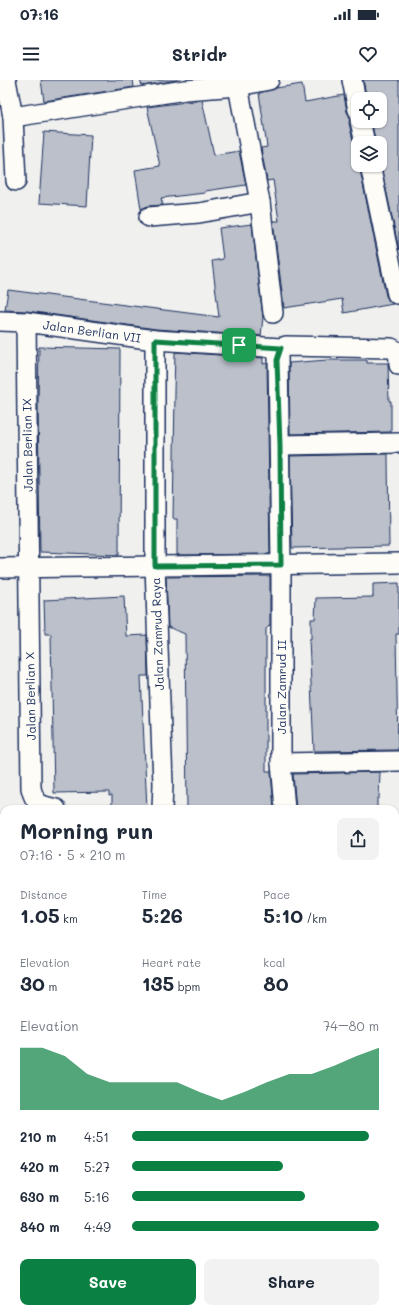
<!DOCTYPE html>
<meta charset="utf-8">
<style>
body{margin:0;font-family:Mali,sans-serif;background:#f2f2f3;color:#1f2937;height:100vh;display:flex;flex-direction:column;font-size:15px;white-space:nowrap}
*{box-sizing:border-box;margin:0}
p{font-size:13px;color:#747a83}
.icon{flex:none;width:22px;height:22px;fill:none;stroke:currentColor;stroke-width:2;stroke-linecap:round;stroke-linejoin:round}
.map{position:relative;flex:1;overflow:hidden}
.sheet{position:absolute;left:0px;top:725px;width:399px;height:508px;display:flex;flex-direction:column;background:#fff;border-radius:12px 12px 0 0;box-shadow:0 1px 3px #0004}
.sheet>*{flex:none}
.fabs{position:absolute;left:351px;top:12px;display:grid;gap:8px}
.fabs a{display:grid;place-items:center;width:36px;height:36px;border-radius:8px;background:#fff;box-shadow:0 1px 3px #0004;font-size:20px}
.pin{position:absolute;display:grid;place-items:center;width:34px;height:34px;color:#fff;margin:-17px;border-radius:8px;box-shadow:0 2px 6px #0006}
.round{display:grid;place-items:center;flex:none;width:42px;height:42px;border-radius:8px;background:#f2f2f3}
.headline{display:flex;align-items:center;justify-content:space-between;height:68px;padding:0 20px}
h1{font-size:22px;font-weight:700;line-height:30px}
.metrics{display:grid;grid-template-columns:repeat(3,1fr);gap:6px;height:68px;padding:4px 20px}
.metrics div{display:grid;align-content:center}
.metrics b{font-size:20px;font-weight:700}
.metrics small{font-size:11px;font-weight:400}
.metrics p{font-size:11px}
.chart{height:112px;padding:8px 20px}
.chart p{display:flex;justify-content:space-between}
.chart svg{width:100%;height:72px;margin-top:4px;fill:#0b8043;opacity:.7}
.button{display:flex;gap:8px;margin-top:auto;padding:8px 20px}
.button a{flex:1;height:46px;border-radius:8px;background:#0b8043;color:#fff;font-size:16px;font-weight:700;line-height:46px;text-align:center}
.button a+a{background:#f2f2f3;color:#1f2937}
ul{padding:0 20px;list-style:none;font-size:13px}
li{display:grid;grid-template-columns:64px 48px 1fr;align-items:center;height:30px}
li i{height:10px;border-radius:5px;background:#0b8043}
.status{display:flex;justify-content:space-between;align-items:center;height:28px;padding:0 20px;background:#fff;direction:ltr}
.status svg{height:11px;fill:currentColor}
header{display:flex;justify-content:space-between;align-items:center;height:52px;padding:0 20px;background:#fff;font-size:18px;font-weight:700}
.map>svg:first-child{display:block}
</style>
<div class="status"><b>07:16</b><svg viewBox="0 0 49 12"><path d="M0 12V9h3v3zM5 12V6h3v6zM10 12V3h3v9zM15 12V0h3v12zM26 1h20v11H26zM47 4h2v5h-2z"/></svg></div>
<header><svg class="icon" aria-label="menu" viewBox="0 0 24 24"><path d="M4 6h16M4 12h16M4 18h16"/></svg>Stridr<svg class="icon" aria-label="heart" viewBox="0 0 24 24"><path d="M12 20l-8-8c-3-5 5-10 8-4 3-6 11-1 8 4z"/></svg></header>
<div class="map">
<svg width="399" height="1233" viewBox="0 0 399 1233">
<rect width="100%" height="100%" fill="#f0f0ee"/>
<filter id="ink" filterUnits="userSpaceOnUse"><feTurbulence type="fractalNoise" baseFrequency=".025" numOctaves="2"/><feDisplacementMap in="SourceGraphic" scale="8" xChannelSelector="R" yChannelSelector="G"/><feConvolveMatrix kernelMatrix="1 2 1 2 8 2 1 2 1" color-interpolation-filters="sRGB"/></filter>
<g filter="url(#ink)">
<!-- building -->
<g fill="#bbc0ca" stroke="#1b2f5e">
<path d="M41,0H133L134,7L44,21Z"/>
<path d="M140,0H178L142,6Z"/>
<path d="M363,0H399V170L380,81V63H376L371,41H380V19H367Z"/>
<path d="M302,4L305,22L344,15L347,32L350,37L349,43L354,65L358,71V85H359L386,216L389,221L393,224L344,233L342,219L284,228L273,141H279L273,100L267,101L261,68L267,67L259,13L276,8Z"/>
<path d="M202,20L214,75L239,71L246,105L205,111V113L161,118L163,125L148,126L141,129L135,90L160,86L147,27Z"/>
<path d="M44,52L91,55L87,126L39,123Z"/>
<path d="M252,144L263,237L261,256L156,249L27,231L5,230L8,210L219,237L212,181L223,179L219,148Z"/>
<path d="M39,267L120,269L119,475L40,472L38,322Z"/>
<path d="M175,272L263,278V284L267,283L270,474L177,475V439H173L175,312H174Z"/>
<path d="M327,280H367V283H388L389,321H391V352L290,354L289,283Z"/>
<path d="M388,374L389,466L292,468L290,376Z"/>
<path d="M270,496V545L266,549V691H271L274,729H187L185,554L168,547L166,497Z"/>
<path d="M399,503V554H396L398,670L314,671L309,559H311V539H315L316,518L373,517V504Z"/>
<path d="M124,516L126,556L147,555L148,596H141L147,729H112V715L109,716V712L54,713L51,554H45L44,520Z"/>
<path d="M380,692L379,719H377V729H296L293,694Z"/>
</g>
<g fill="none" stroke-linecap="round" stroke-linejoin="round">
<!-- minor casing -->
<g stroke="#1b2f5e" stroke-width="22">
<g id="minor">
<path d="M6,0L13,37L185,10L238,6L269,0"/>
<path d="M352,0L358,30"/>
<path d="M238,6L260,122L273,233"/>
<path d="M13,37L16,101"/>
<path d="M360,41L365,63"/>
<path d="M370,85L397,214"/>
<path d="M149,137L199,133L260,122"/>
<path d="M0,241L26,242L155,260L281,268"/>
<path d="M26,242L31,708C35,725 40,725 56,729"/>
<path d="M155,260V486L163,704L162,729"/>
<path d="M280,365L399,363"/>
<path d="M0,488L399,483"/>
<path d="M281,683L399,681"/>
<path d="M285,729L281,683V485L278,274L281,268L286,266L391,268C399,271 399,277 399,285"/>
<path d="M0,839L4,832"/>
<path d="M0,883L4,885"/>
<path d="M395,1065L399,1066"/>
<path d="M291,1229L301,1232L399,1229"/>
</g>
</g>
<!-- minor -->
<use href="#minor" stroke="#fdfcf7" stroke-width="19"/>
</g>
</g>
<g fill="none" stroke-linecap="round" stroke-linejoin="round" filter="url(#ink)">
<!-- route casing -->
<g stroke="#fff" stroke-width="8">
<path id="route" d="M155,260L281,268L277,280L280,365L281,485L155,486Z"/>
</g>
<!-- route -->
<use href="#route" stroke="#0b8043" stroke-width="5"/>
</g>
<g text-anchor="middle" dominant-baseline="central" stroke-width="4" stroke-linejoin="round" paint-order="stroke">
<!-- street labels -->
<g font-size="12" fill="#1b2f5e" stroke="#fdfcf7">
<text transform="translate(92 251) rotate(8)">Jalan Berlian VII</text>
<text transform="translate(27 365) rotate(-91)">Jalan Berlian IX</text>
<text transform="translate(157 554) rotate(-92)">Jalan Zamrud Raya</text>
<text transform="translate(281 607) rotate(-90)">Jalan Zamrud II</text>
<text transform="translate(30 616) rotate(-91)">Jalan Berlian X</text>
</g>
</g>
</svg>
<div class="fabs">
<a><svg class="icon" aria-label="locate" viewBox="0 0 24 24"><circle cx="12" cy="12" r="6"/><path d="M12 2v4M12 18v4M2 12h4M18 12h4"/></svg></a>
<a><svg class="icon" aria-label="layers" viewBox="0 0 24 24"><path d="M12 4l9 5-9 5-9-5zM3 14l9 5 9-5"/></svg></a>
</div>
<div class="pin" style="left:239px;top:265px;background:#1e9e55"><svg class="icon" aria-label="arrive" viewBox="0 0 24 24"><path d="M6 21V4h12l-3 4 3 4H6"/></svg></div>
<section class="sheet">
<div class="headline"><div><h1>Morning run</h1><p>07:16 · 5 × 210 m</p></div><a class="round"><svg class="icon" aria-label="share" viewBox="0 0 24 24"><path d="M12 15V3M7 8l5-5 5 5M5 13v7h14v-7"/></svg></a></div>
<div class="metrics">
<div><p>Distance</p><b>1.05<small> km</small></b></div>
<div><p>Time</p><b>5:26</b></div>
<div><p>Pace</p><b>5:10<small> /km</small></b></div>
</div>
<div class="metrics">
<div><p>Elevation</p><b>30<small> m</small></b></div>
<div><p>Heart rate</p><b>135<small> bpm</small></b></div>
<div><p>kcal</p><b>80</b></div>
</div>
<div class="chart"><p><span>Elevation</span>74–80 m</p>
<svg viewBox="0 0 160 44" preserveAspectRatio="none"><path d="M0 44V6L10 6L20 11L30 22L40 27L50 27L60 27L70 27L80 33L90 38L100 33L110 27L120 22L130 22L140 17L150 11L160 6V44z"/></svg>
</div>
<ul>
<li><b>210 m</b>4:51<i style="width:96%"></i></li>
<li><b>420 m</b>5:27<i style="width:61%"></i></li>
<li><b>630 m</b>5:16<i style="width:70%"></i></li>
<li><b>840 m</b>4:49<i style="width:100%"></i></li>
</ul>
<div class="button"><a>Save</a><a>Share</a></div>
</section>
</div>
